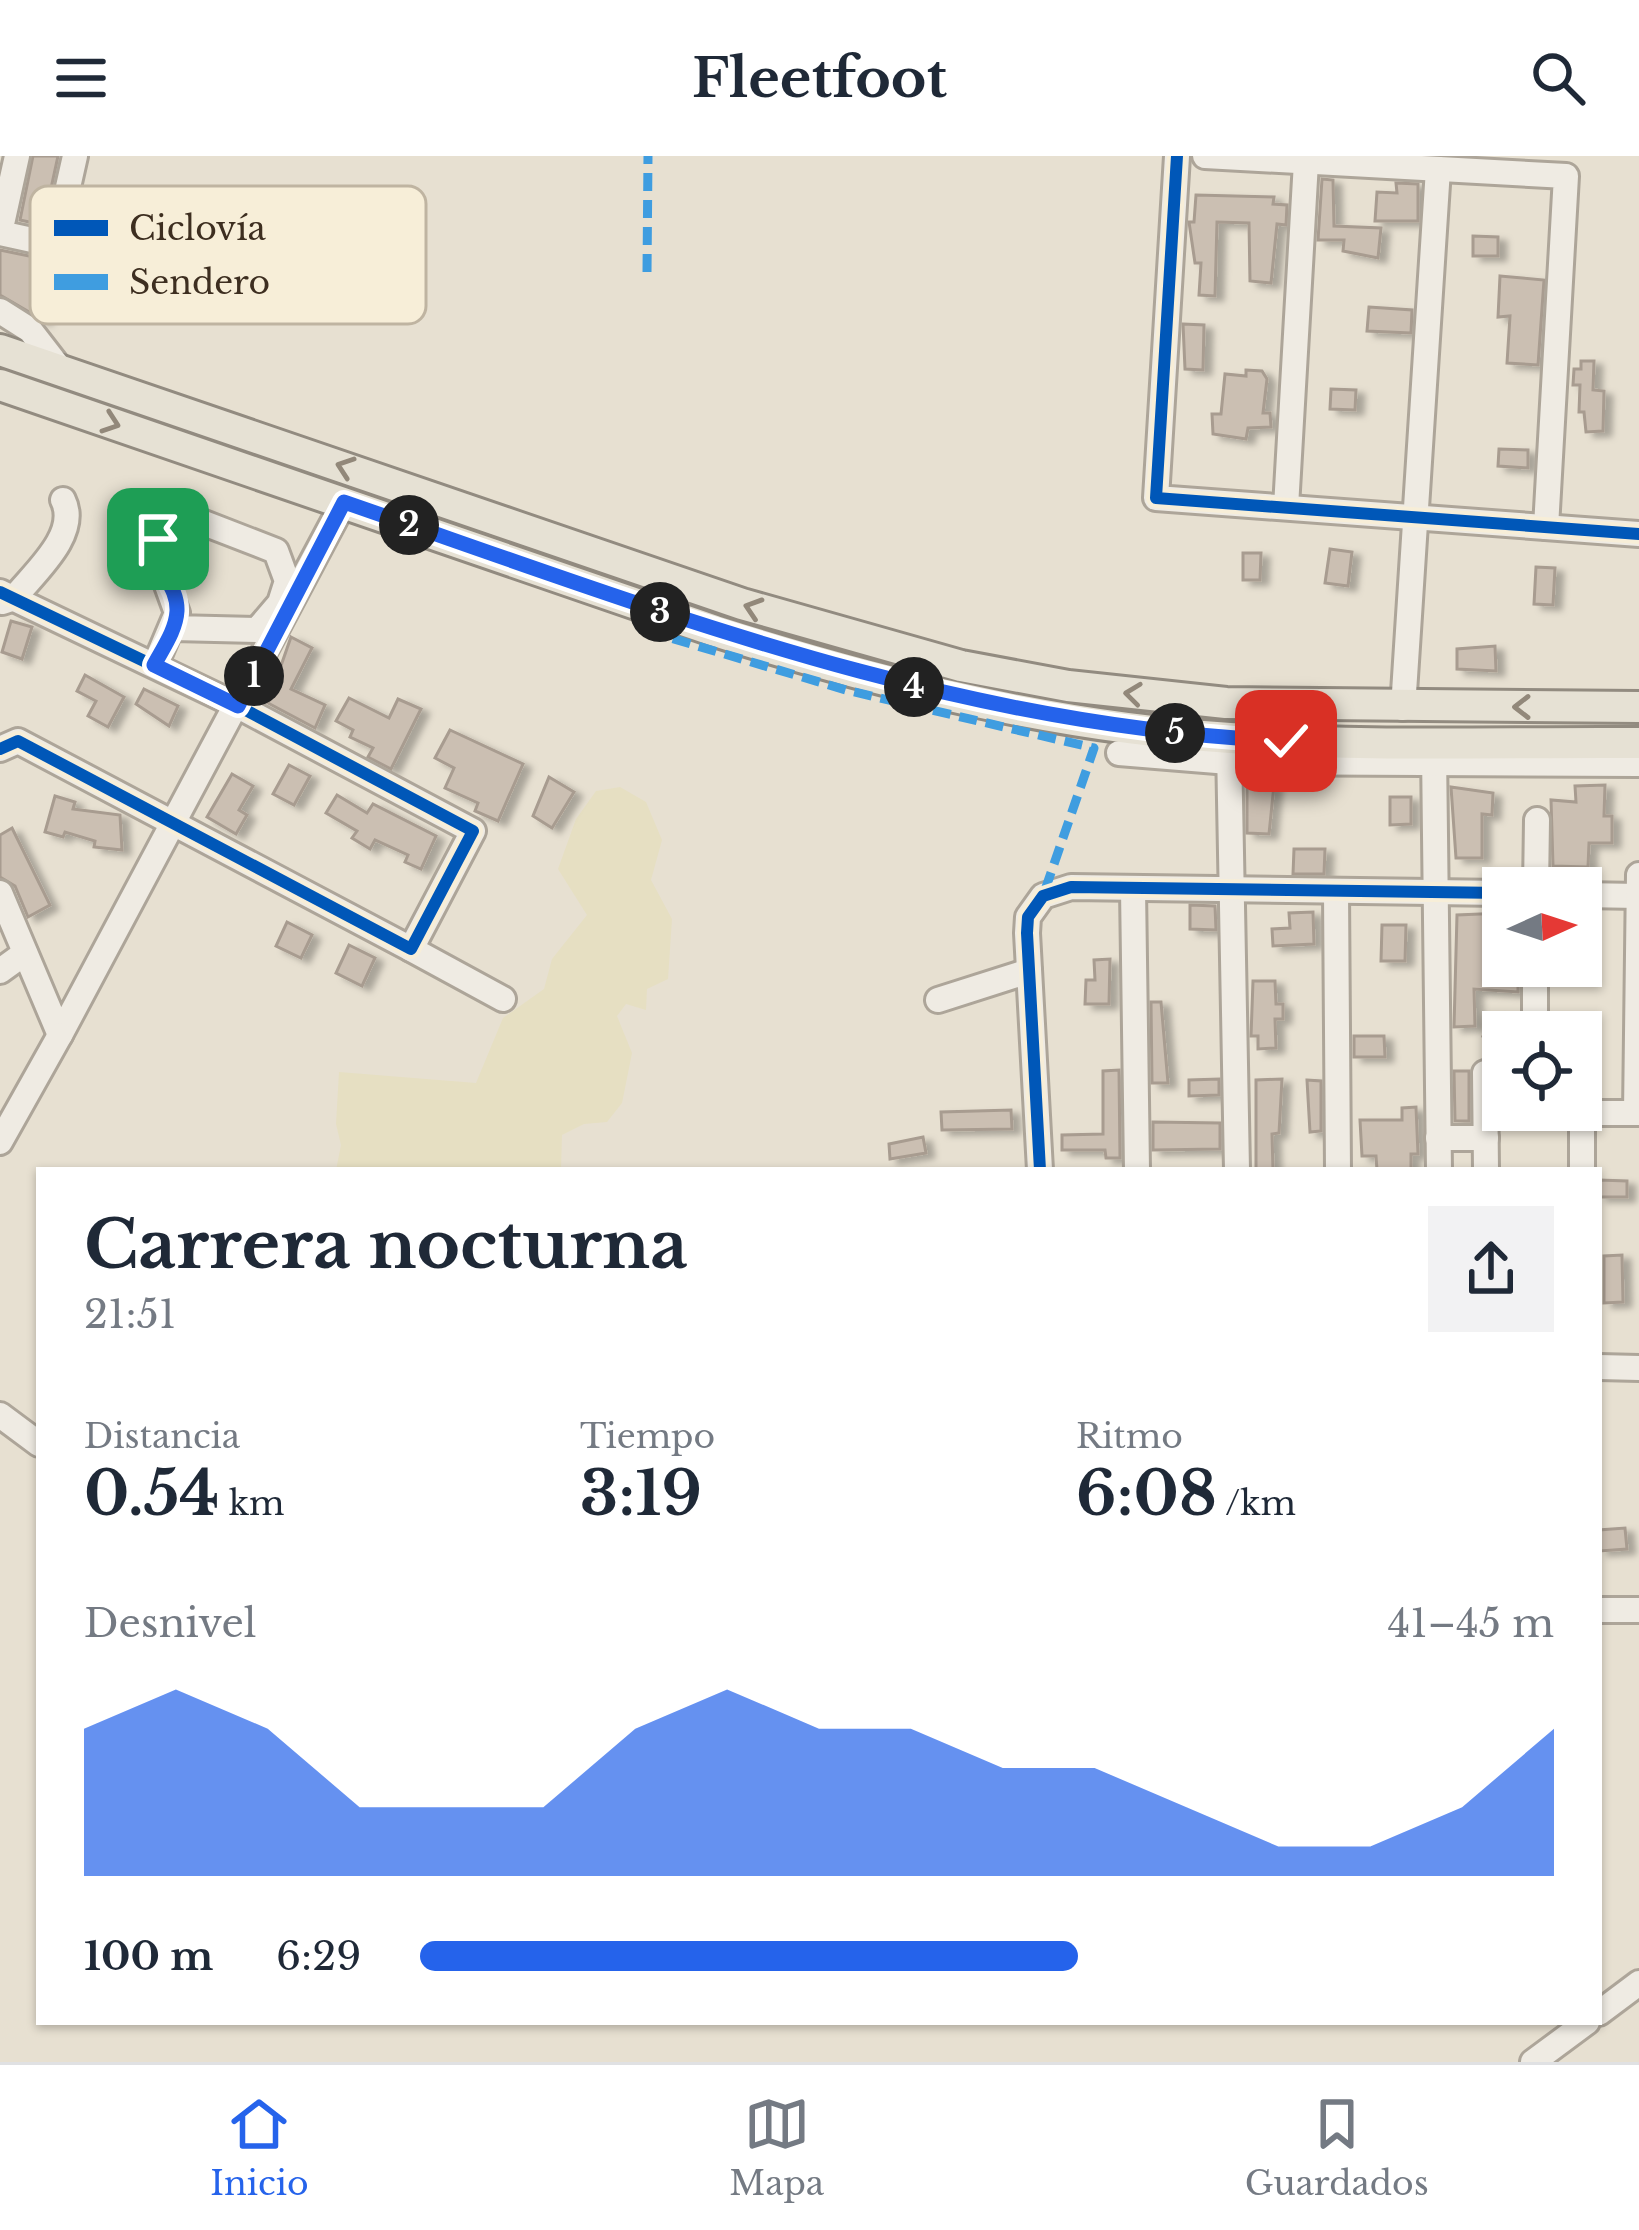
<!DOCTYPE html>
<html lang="es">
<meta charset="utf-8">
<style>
body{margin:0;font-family:"Libre Baskerville",serif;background:#f2f2f3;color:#1f2937;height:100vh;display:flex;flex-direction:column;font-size:45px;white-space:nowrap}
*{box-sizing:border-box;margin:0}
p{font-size:39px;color:#747a83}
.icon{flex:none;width:66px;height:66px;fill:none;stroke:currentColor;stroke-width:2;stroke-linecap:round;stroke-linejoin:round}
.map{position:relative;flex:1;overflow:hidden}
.sheet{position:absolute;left:36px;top:1011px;width:1566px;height:858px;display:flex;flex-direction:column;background:#fff;border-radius:0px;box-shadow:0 3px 9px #0004}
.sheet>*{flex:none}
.needle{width:78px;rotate:87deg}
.tools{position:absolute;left:1482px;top:711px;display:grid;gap:24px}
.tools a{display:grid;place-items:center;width:120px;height:120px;border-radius:0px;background:#fff;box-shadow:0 3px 9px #0004;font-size:60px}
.pin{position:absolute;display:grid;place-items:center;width:102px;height:102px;color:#fff;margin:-51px;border-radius:24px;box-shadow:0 6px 18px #0006}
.km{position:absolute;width:60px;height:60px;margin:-30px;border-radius:50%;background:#222;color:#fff;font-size:33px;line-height:60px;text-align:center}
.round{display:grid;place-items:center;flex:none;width:126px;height:126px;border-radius:0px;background:#f2f2f3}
.summary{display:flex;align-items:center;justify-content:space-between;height:204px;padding:0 48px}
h1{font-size:66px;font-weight:700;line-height:90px}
.metrics{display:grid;grid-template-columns:repeat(3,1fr);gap:18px;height:204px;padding:12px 48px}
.metrics div{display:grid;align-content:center}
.metrics b{font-size:60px;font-weight:700}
.metrics small{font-size:33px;font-weight:400}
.metrics p{font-size:33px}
.chart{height:336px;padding:24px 48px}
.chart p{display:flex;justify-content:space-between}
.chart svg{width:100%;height:216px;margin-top:12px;fill:#2563eb;opacity:.7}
ul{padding:0 48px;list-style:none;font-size:39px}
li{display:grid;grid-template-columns:192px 144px 1fr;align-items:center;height:90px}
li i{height:30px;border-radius:15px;background:#2563eb}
header{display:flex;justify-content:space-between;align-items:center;height:156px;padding:0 48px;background:#fff;font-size:54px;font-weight:700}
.tab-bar{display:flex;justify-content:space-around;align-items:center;height:168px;border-top:3px solid #e0e1e3;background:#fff;font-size:33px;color:#747a83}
.tab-bar a{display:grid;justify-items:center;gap:6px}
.tab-bar .on{color:#2563eb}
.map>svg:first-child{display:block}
</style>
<header><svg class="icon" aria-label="menu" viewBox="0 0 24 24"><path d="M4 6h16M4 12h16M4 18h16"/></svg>Fleetfoot<svg class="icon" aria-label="search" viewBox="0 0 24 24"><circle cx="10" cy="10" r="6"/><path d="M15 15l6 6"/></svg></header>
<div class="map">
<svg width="1639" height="1906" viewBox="0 0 1639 1906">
<defs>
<filter id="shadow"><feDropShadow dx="8" dy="4.5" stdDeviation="3" flood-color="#0004"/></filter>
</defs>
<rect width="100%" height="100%" fill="#e7e0d1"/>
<!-- farmland -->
<path fill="#e6dfc2" d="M620,631L646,646L662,684L651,724L672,763L668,823L647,833L646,854L626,848L617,860L632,897L622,947L607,966L584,968L562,979L561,1014H336L341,989L336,968L339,916L476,927L503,862L544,833L552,803L587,759L558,713L576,663L596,635Z"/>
<!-- building -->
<g fill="#cbbfb2" stroke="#a89c90" stroke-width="3" filter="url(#shadow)">
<path d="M33,0H58L43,69L20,64Z"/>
<path d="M1322,23L1333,24L1334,70L1381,72L1378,102L1343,95L1344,84H1318Z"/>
<path d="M1396,27L1418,28V65H1375L1377,36L1397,37Z"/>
<path d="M1196,39L1274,41L1273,48L1287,49L1286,69L1277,68L1271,127L1250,125L1249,67L1217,66L1215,140L1199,139L1201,107H1195L1189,66H1194Z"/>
<path d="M1473,80L1498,81V100H1473Z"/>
<path d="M0,94L53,105L70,96L43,164L0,139Z"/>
<path d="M1500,120L1544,124L1538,209L1507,207L1510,160L1498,161Z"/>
<path d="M1369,151L1412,154L1411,177L1367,175Z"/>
<path d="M1183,168L1204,169L1203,214L1185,213Z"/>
<path d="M1581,205H1594L1593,234L1604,235L1603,275L1586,276L1584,256H1579L1580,229H1573L1574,213H1581Z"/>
<path d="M1246,214L1262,215L1267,223L1263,257H1270L1271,271L1248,272L1246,283L1213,278L1212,258H1221L1225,218L1246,220Z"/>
<path d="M1331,233L1356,234L1355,254L1330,253Z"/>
<path d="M1499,293L1528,294V312L1498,310Z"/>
<path d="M122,385L139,396L130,416L116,407L120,401L114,397Z"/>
<path d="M1330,393L1352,396L1348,430L1325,427Z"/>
<path d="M1243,397H1261L1260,424H1243Z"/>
<path d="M1536,411L1555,412L1553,449L1534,448Z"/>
<path d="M11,465L32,471L22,503L2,496Z"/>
<path d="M291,481L312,492L291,533L325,549L315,572L268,547Z"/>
<path d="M1495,490L1496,515L1457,513V493Z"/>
<path d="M85,519L124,541L108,571L88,560L96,545L77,535Z"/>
<path d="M144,533L178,550L169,570L136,548Z"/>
<path d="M349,542L389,562L398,543L421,553L391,613L368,601L373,592L350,581L353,574L336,565Z"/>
<path d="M450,574L523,608L498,665L475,655L478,647L445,632L454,612L435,602Z"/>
<path d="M289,609L310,620L294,649L273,638Z"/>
<path d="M232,618L253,630L239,654L247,659L236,678L207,661Z"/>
<path d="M549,621L574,636L552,672L533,660Z"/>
<path d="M1247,628L1274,629L1269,678L1247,677Z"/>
<path d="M1605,629L1604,660H1612V687H1589L1588,711L1553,710L1551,644L1576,646L1575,630Z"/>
<path d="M1451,631L1493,637L1492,659L1482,658V702H1456Z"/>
<path d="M337,639L367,657L373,648L436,680L421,713L405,706L408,699L375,684L370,693L352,682L357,675L326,657Z"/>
<path d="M55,640L75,646L73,653L120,659L122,694L94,691L95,685L65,676L63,681L45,676Z"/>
<path d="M1390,641H1411V668L1390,669Z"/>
<path d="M12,672L50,749L28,761L15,730L0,721V679Z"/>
<path d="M1294,693H1325L1324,718H1293Z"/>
<path d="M1190,749L1215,750L1216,774L1190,773Z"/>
<path d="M1313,756L1314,788L1273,790L1272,773L1290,772L1289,757Z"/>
<path d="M1503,757V810H1518V836L1474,833L1475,870L1454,871L1457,759Z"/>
<path d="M287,766L312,779L301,802L276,790Z"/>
<path d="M1382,769H1406L1405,805H1381Z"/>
<path d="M349,789L375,802L362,830L336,817Z"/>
<path d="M1110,803L1109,848H1085L1086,824H1095L1094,804Z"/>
<path d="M1253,825H1275L1276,848H1283V863H1275L1276,892L1258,893V880H1251Z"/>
<path d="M1151,846H1161L1168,927H1152Z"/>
<path d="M1490,859H1503V916L1490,902V881L1483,880Z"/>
<path d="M1354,880H1384L1385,901H1354Z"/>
<path d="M1119,914L1120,1002H1106L1105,994H1062V979L1103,978V915Z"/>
<path d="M1454,915H1469V965H1455Z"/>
<path d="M1219,923V939L1189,940V924Z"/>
<path d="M1282,923L1279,977L1272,978L1273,1014H1256V924Z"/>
<path d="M1307,924L1321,925V975L1310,976Z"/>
<path d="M1416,951L1418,998H1411V1014H1377L1376,1000H1362L1360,964H1402V952Z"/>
<path d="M1011,954L1012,973L942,974L941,956Z"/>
<path d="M1153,966L1220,967V993L1153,994Z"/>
<path d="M923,981L926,997L890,1003L889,988Z"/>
<path d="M1599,1024L1627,1025V1041H1599Z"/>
<path d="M1622,1099L1623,1146L1604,1147V1100Z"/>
<path d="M1625,1372L1627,1393L1600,1395L1599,1374Z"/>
</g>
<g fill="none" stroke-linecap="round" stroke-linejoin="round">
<!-- minor casing -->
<g stroke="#ada599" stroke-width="30">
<g id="minor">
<path d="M17,0L0,77L55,89L75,0"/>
<path d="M1177,0L1156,342L1639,378"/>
<path d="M1205,0L1566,20L1546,371"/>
<path d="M0,155L30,174L61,214"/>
<path d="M1286,351L1306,6"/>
<path d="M0,436L238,550L473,675L411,793L18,585L0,593"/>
<path d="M2,446L14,442C34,417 80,378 63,344"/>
<path d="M155,509L177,457L155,396L171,367L191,362L276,395L287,425L280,447L257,474L174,472"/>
<path d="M1403,552L1438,13"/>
<path d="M1229,591L1237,1014"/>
<path d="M1434,595L1439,1014"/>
<path d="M1119,597L1229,606L1639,608"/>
<path d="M1536,732L1537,664"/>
<path d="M1133,733L1137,1014"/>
<path d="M1336,736L1338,1014"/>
<path d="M0,737L60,879L344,346"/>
<path d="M1581,739L1639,740"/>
<path d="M411,793L503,843"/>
<path d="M0,815L25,797"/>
<path d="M938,844L1029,815"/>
<path d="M1535,876V810"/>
<path d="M1485,917L1486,1014"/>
<path d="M1636,957L1639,719"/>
<path d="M1438,982H1486"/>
<path d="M0,986L60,879"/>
<path d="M1040,1014L1027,777L1028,761L1043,740L1071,731L1503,737"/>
<path d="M1582,1014V957H1639"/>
<path d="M1599,1211L1639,1212"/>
<path d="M0,1259L39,1288"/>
<path d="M1599,1454H1639"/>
<path d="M1599,1857L1639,1827"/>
<path d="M1533,1906L1587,1866"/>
</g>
</g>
<!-- major casing -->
<g stroke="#928b80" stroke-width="36">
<g id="major">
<path d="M0,194L742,448L961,510L1068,530L1226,547L1639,551"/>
<path d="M0,229L715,475C882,528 1055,571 1230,582C1366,591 1503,586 1639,587"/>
</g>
</g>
<!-- minor -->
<use href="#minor" stroke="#efebe3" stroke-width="24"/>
<!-- major -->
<use href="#major" stroke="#e6e1d4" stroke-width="30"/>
<!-- quiet -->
<g stroke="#3f9de0" stroke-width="9" stroke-dasharray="18 9" stroke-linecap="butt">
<path d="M647,116L648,0"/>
<path d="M647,475L846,534L1094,592L1043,740"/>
</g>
<!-- cycleway casing -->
<g stroke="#f7eed8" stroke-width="20">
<g id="cycleway">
<path d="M1177,0L1156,342L1639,378"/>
<path d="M0,436L238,550L473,675L411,793L18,585L0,593"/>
<path d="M1040,1014L1027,777L1028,761L1043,740L1071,731L1503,737"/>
</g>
</g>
<!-- cycleway -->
<use href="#cycleway" stroke="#0057b8" stroke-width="12"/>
</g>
<!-- one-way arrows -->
<defs><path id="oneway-chevron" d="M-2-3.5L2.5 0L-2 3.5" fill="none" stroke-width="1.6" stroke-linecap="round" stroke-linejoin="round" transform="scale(3)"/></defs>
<g stroke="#92887a">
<use href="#oneway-chevron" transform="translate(111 267) rotate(19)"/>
<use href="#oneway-chevron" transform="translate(345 311) rotate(-161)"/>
<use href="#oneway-chevron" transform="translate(753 452) rotate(-162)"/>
<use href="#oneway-chevron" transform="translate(1133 538) rotate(-173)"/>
<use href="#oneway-chevron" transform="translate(1522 551) rotate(180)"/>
</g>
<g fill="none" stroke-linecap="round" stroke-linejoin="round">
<!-- route casing -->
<g stroke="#fff" stroke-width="24">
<path id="route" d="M158,383C149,414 178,425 177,455C176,474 163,492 154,509L238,550L344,346C654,453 953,571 1286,585"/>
</g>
<!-- route -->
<use href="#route" stroke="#2563eb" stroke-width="15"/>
</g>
<!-- legend -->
<rect x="30" y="30" width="396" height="138" rx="18" fill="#f7eed8" stroke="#bfb4a1" stroke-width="3"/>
<rect x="54" y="64" width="54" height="16" fill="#0057b8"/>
<rect x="54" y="118" width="54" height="16" fill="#3f9de0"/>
<g font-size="33" fill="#3d2e20">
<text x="129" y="84">Ciclovía</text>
<text x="129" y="138">Sendero</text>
</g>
</svg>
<div class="tools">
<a><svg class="needle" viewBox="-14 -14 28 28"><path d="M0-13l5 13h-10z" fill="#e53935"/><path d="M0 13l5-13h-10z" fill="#747a83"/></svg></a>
<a><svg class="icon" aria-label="locate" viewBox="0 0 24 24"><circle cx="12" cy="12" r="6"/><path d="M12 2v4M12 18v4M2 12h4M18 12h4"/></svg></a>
</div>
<div class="pin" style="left:158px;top:383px;background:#1e9e55"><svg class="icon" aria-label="arrive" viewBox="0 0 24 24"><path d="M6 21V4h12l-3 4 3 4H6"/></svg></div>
<div class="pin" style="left:1286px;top:585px;background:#d93025"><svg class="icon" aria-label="check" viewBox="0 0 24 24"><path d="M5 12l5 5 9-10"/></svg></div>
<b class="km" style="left:254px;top:520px">1</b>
<b class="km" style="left:409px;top:369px">2</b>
<b class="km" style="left:660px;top:456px">3</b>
<b class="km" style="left:914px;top:531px">4</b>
<b class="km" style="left:1175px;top:577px">5</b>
<section class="sheet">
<div class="summary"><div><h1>Carrera nocturna</h1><p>21:51</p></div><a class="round"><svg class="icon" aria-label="share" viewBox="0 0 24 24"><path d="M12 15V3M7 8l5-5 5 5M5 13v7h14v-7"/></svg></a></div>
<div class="metrics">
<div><p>Distancia</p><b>0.54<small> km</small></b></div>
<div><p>Tiempo</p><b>3:19</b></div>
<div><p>Ritmo</p><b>6:08<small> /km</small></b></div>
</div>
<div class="chart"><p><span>Desnivel</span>41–45 m</p>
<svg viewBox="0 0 160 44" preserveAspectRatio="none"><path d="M0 44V14L10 6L20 14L30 30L40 30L50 30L60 14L70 6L80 14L90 14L100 22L110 22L120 30L130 38L140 38L150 30L160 14V44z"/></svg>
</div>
<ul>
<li><b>100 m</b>6:29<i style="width:58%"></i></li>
</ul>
</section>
</div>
<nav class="tab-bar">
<a class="on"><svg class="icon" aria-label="home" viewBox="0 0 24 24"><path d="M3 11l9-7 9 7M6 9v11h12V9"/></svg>Inicio</a>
<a><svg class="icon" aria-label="map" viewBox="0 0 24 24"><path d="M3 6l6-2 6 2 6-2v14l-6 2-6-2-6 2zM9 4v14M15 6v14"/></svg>Mapa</a>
<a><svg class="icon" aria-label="saved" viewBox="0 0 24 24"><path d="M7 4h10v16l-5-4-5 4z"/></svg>Guardados</a>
</nav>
